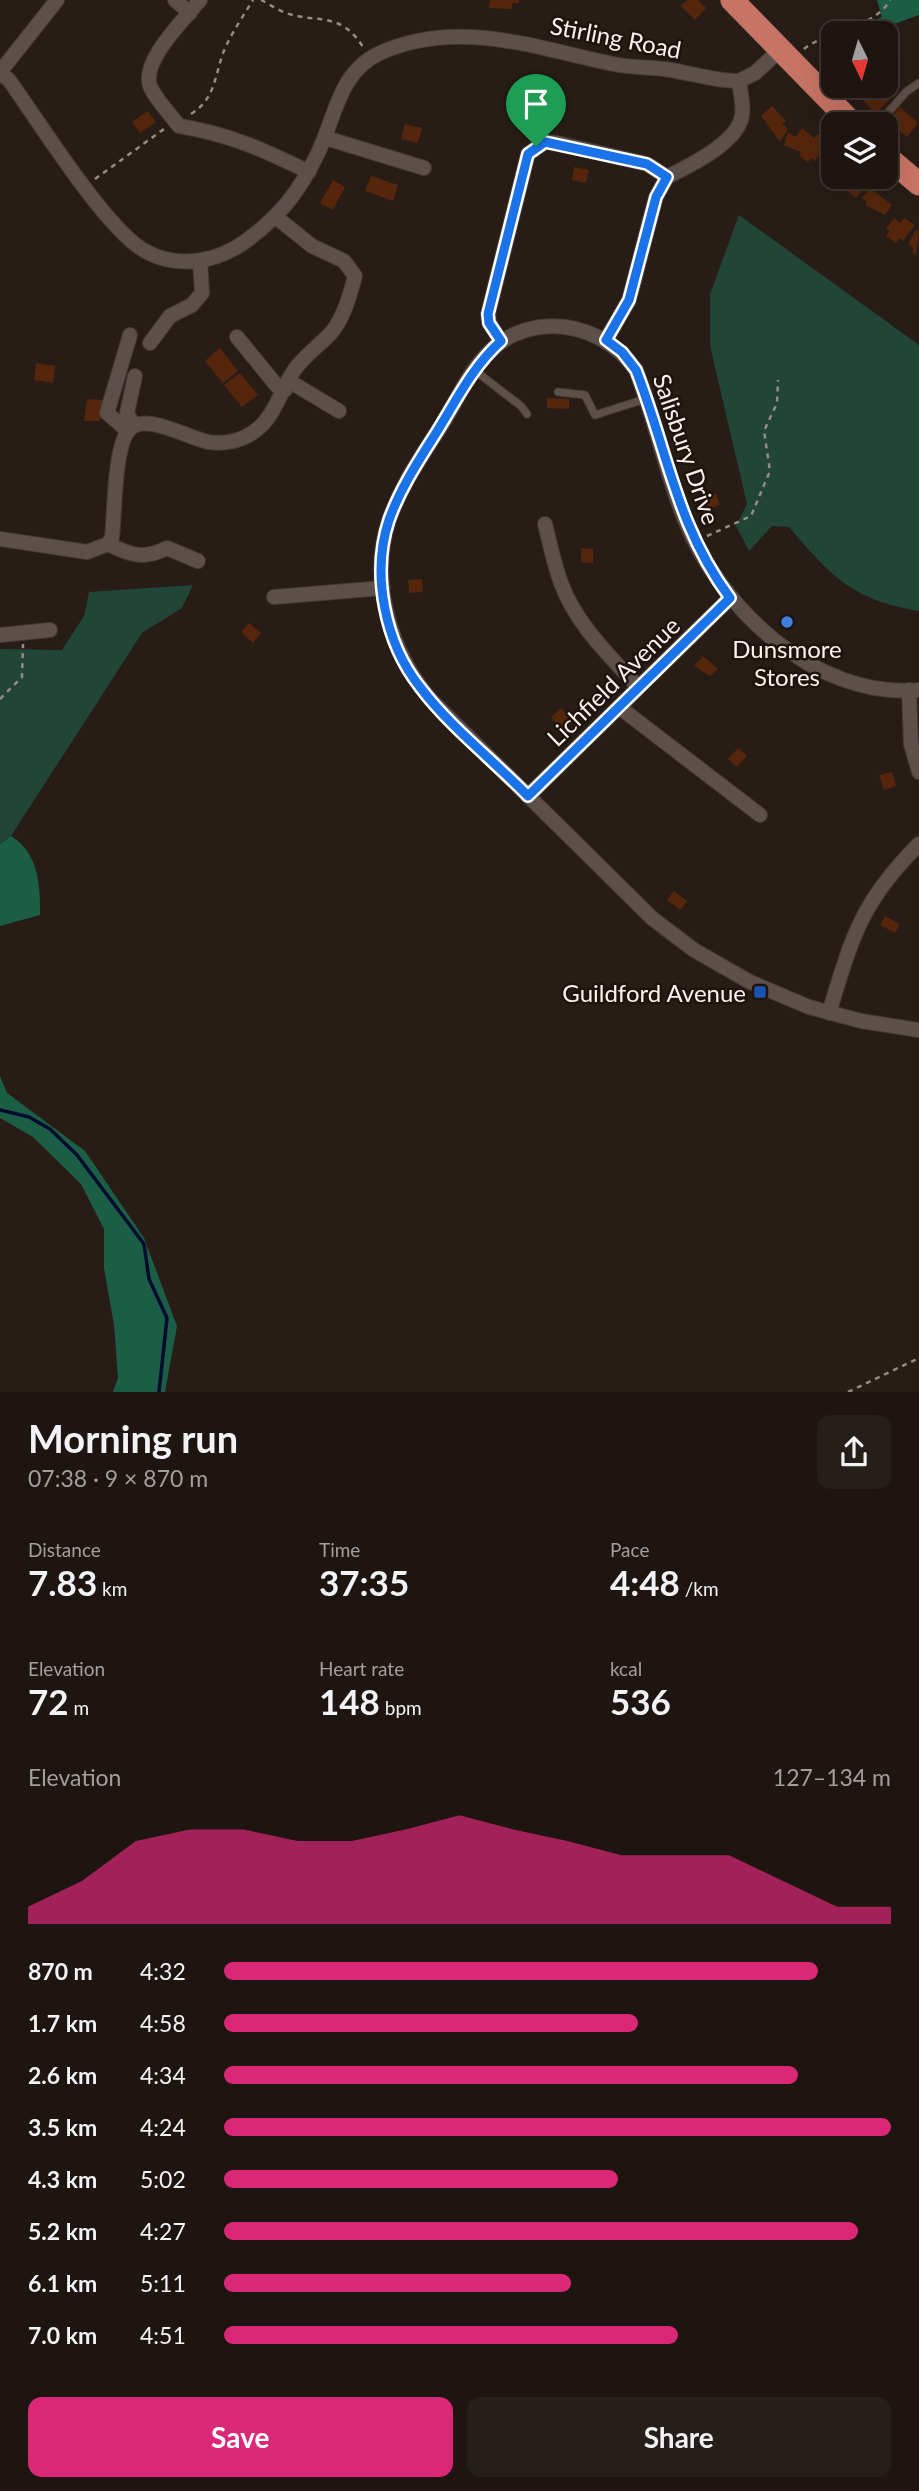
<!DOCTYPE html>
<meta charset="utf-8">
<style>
body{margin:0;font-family:Lato,sans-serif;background:#261e19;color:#f1f3f6;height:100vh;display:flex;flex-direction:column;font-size:26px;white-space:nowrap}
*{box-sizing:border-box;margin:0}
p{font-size:23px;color:#a19f9f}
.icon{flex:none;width:38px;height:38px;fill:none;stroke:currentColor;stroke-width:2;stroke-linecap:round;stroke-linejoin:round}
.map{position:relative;height:1392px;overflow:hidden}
.side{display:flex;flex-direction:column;background:#1e1510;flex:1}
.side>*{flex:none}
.needle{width:46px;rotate:175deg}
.controls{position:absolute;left:821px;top:21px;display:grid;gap:14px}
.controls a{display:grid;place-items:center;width:77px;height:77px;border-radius:14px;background:#1e1510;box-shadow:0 7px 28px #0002,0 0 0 2px #3c3430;font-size:35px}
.pin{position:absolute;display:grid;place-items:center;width:60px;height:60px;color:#fff;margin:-72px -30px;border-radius:50% 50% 50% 0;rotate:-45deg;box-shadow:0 0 7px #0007}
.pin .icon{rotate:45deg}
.round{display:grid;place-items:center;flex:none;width:74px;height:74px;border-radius:14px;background:#261e19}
.head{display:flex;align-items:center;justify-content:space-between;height:119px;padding:0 28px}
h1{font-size:38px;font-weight:700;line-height:52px}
.metrics{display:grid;grid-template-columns:repeat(3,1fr);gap:10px;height:119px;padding:7px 28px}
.metrics div{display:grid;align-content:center}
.metrics b{font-size:35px;font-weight:700}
.metrics small{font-size:19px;font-weight:400}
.metrics p{font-size:19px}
.chart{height:196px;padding:14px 28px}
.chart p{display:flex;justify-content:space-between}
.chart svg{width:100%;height:126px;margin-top:7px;fill:#db2777;opacity:.7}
.button{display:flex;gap:14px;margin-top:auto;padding:14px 28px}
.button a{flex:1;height:80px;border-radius:14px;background:#db2777;color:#fff;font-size:28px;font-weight:700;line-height:80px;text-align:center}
.button a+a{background:#261e19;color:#f1f3f6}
ul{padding:0 28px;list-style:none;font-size:23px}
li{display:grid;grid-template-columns:112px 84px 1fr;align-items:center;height:52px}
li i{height:18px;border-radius:9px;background:#db2777}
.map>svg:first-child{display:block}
</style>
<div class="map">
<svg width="919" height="1392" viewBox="0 0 919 1392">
<rect width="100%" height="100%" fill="#281c16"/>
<!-- green -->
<g fill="#214536">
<path d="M739,215L919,345V611C852,600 831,576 789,527L772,526L749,551L736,526L747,504L710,346V294Z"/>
<path d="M193,585L182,608L142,633L11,836L0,844V649L62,650L84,616L89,592Z"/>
</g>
<!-- forest -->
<g fill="#1c5e45">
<path d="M877,0H919V15L869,33H843L882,17Z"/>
<path d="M11,836C39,854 40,884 40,915L0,926V844Z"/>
<path d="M0,1076L7,1093L85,1151L144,1238L177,1326L165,1392H113L118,1378L114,1325L104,1268V1229L81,1184L33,1137L0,1118Z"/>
</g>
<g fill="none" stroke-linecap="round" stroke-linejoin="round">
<!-- stream -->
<path stroke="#000b30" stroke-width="3.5" d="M0,1110L29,1117L50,1129L77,1155L144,1244L149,1279L167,1318L159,1392"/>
</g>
<!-- building -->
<g fill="#55260c">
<path d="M490,0H519V3H512V9L489,8Z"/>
<path d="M687,0H698L706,8L695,20L681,6Z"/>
<path d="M861,86H874L884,96L889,92L893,96L876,113L855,92Z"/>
<path d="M772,106L786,121L782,123L788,129L780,142L761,116Z"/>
<path d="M900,107L918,123L907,137L888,121Z"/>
<path d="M148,111L156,122L140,133L132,122Z"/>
<path d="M405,124L422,128L418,143L401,139Z"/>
<path d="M802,128L814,138L817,134L822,137L819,141L825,145L815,161L811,158L808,162L799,156L801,152L784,145L788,132L796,137Z"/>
<path d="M830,159L833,161V177L830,176L828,180L822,176Z"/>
<path d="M574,167L589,170L586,183L572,180Z"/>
<path d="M371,176L398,185L393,201L365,191Z"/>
<path d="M844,177H853L866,186L856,198L838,184Z"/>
<path d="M333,180L345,187L333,210L320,203Z"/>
<path d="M870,188L892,205L885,215L865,205L867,202L862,198Z"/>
<path d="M894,218L900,223L904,218L915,225L903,241L900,238L896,243L886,236L889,231L886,229Z"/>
<path d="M916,230L919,232L916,255L912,252L914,248L908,244Z"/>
<path d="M220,348L238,371L223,383L205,361Z"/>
<path d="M36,363L55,366L53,383L34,380Z"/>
<path d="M240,373L258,395L242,407L224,385Z"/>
<path d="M547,398L569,399V409L547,408Z"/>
<path d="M87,399L103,400L100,421H84Z"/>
<path d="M716,494L720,505L706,510L702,499Z"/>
<path d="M581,548L593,549V563L581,562Z"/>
<path d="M422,579L423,592L409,593L408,580Z"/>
<path d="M249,623L261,633L253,643L241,632Z"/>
<path d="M703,656L718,669L710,676L694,666Z"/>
<path d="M561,708L571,719L561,728L551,717Z"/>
<path d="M738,748L747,756L737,767L728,759Z"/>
<path d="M892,772L896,786L884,790L879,775Z"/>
<path d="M674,891L687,901L680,910L667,900Z"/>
<path d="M885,916L900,924L895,933L880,925Z"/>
</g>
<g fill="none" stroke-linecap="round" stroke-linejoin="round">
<!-- service casing -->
<g stroke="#443a37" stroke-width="9">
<g id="service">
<path d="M878,124L906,92L919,83"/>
<path d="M474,370L521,406L527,414"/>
<path d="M558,392L585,395L595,415L645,399"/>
</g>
</g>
<!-- minor casing -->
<g stroke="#443a37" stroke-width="16">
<g id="minor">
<path d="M175,0L190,13"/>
<path d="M200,0C184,20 141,61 150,86C156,100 170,114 179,126C229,134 264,150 309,172"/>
<path d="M0,72L57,0"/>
<path d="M0,73L9,80C38,120 107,232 147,252C179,269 217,262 246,241C281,215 299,192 318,153C336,115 339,72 380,53C458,18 536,48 613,64C632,68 652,67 671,70C694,74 715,81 739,81L755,73L780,50"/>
<path d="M326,138L424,168"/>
<path d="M237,337L277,386L285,390"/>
<path d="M606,340L629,300L656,197L667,177"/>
<path d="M501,342L489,322L488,314L528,154L545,142L557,143L647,164L667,177C689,166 739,142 742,115C744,104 740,91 739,81"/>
<path d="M150,343L170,316L192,305L202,293L200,261"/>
<path d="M289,381L339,411"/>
<path d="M134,426L127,413L135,376"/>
<path d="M128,431L107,413L130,335"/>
<path d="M545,524C550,544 554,564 561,583C576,624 609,655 638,687"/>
<path d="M0,539L87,552L108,544L112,537C115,511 114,451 128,431C143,410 189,439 209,442C219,444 235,442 245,437C275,423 278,393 295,369C305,356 318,346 329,335C343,321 350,295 355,276L344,261L312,246L277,218"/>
<path d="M108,544C130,555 144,560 167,548L198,561"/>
<path d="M274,597L383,588"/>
<path d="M0,635L50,630"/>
<path d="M909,690L911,744L919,772"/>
<path d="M919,690C815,699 720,609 684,518C665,470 655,419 636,370C603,323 533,309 489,352C468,373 458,398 443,423C423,454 401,485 389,520C369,581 390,651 430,699L653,919L694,950L750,982L809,1007L861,1021L919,1030"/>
<path d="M619,707L760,815"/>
<path d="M528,796L730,598"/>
<path d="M829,1013C852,937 861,902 919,844"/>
</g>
</g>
<!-- trunk casing -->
<g stroke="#443a37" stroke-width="24">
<g id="trunk">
<path d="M732,0L853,124"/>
<path d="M886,156L919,184"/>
</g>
</g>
<!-- path -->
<g stroke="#968b86" stroke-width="2.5" stroke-dasharray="5 5" stroke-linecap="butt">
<path d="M261,0C269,4 278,10 286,13C320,24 340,11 363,47"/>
<path d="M804,49C829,29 875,28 890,0"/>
<path d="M191,114C219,97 214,68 228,42C235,28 245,13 253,0"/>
<path d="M95,179L164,129"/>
<path d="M707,536L751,516L770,471L764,431L777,403L778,380"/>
<path d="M0,699L22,677L23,644"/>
<path d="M848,1392L919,1358"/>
</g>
<!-- service -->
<use href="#service" stroke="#5d4f49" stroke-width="7"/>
<!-- minor -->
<use href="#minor" stroke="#5d4f49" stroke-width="14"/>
<!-- trunk -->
<use href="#trunk" stroke="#c87464" stroke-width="23"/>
</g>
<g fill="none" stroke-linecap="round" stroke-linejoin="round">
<!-- route casing -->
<g stroke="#fff" stroke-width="14">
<path id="route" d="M545,142L647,164L667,177L656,197L629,300L606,340L622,352L636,370C668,452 676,525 730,598L528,796C493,760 450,727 420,687C385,643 371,574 389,520C399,492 415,466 431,441C454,406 469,370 501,341L489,323L488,314L528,154Z"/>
</g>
<!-- route -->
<use href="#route" stroke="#1a73e8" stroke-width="9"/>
</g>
<!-- markers -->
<circle fill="#3f7fe0" stroke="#1e130d" stroke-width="2.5" cx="787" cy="622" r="7"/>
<rect fill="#1a4fb4" stroke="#1e130d" stroke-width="2.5" x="753" y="985" width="14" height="14" rx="3.5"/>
<g text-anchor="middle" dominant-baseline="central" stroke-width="5" stroke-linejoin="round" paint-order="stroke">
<!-- street labels -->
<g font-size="24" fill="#fbf2ee" stroke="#1e130d">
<text transform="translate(616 37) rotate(11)">Stirling Road</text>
<text transform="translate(687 449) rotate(71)">Salisbury Drive</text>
<text transform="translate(613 681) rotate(-44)">Lichfield Avenue</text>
</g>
<!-- poi labels -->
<g font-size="24" fill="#fbf2ee" stroke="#1e130d">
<text x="787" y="648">Dunsmore<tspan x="787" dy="28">Stores</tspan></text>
<text x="746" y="992" text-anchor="end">Guildford Avenue</text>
</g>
</g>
</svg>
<div class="controls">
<a><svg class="needle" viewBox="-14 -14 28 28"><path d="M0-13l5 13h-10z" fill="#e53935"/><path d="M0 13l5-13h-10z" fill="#a19f9f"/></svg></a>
<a><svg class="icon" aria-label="layers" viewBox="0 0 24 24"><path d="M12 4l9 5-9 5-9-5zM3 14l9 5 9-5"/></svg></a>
</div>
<div class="pin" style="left:536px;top:146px;background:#1e9e55"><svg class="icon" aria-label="arrive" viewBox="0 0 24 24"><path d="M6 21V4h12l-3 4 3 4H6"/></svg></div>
</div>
<section class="side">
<div class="head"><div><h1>Morning run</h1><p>07:38 · 9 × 870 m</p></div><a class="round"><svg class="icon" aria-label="share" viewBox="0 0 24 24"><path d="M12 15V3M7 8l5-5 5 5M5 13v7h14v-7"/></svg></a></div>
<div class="metrics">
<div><p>Distance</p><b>7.83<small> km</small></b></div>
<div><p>Time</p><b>37:35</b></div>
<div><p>Pace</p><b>4:48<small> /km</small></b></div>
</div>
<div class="metrics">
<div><p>Elevation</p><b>72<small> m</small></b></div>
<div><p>Heart rate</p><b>148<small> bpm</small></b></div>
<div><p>kcal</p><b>536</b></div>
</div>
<div class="chart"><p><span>Elevation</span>127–134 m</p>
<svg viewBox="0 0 160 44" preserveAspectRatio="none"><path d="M0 44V38L10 29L20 15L30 11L40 11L50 15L60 15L70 11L80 6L90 11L100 15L110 20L120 20L130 20L140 29L150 38L160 38V44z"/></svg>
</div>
<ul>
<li><b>870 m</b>4:32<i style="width:89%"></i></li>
<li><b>1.7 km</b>4:58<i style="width:62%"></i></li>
<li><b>2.6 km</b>4:34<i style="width:86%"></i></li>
<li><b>3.5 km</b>4:24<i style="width:100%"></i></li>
<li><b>4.3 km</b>5:02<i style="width:59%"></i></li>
<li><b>5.2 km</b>4:27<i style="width:95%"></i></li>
<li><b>6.1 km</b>5:11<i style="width:52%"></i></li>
<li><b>7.0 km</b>4:51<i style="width:68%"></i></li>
</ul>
<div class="button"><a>Save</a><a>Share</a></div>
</section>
